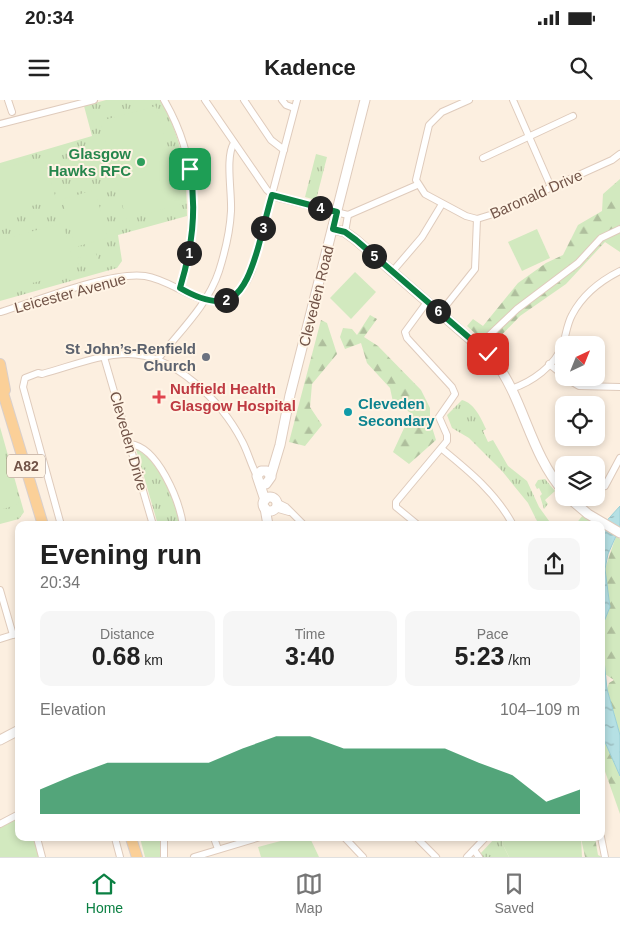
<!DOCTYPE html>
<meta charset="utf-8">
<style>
body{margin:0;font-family:Helvetica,sans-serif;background:#f6f6f6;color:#222;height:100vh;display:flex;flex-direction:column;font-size:19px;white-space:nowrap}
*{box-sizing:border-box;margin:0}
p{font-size:16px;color:#767676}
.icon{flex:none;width:28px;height:28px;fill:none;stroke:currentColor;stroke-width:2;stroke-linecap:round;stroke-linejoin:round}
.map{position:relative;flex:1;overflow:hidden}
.details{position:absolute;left:15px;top:421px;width:590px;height:320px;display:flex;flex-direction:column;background:#fff;border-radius:10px;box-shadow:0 2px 8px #0003}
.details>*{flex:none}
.needle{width:32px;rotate:43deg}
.fabs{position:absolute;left:555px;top:236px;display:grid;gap:10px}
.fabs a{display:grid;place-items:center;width:50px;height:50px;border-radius:10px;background:#fff;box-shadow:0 2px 8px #0003;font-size:25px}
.pin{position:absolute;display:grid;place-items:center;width:42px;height:42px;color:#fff;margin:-21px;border-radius:10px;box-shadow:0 2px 8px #0006}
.km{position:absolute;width:25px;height:25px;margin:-12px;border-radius:50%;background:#222;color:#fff;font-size:14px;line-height:25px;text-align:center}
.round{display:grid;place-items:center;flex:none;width:52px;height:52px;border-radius:10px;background:#f6f6f6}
.head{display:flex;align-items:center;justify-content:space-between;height:85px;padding:0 25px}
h1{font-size:28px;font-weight:800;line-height:38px}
.figures{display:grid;grid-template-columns:repeat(3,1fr);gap:8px;height:85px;padding:5px 25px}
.figures div{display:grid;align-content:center;border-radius:10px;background:#f6f6f6;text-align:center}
.figures b{font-size:25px;font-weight:800}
.figures small{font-size:14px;font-weight:400}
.figures p{font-size:14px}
.chart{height:140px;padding:10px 25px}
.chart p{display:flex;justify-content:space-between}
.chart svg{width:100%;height:90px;margin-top:5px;fill:#0b8043;opacity:.7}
.status{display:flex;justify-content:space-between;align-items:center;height:35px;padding:0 25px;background:#fff;direction:ltr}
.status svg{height:14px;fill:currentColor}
header{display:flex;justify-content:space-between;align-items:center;height:65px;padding:0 25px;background:#fff;font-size:22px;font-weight:800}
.tab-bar{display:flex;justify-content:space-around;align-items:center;height:70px;border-top:1px solid #e0e0e0;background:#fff;font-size:14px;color:#767676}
.tab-bar a{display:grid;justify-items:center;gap:2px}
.tab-bar .active{color:#0b8043}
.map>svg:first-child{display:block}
</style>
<div class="status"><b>20:34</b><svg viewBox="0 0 49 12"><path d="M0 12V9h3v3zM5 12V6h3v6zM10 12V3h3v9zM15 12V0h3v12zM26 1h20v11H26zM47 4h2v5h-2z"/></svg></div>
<header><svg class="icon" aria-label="menu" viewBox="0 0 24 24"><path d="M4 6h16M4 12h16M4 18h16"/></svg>Kadence<svg class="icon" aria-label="search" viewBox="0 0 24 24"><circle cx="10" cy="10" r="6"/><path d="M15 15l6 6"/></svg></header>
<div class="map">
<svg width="620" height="757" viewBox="0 0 620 757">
<defs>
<pattern id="grass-tufts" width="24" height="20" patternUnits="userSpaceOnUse" patternTransform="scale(1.25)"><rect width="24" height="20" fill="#d2e9bf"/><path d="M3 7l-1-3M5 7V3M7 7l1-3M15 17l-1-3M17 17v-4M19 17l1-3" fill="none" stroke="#afbf9d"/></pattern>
<pattern id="forest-firs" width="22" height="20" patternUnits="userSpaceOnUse" patternTransform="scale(1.25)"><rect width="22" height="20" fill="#d2e9bf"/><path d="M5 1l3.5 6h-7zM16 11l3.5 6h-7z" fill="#afbf9d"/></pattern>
<pattern id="water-ripples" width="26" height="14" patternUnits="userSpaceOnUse" patternTransform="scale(1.25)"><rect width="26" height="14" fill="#b5e0e4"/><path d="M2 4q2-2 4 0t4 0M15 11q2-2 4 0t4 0" fill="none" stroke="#98b8bb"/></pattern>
</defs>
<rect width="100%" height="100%" fill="#fcefe0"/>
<!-- grass -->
<g fill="url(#grass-tufts)">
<path d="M106,0H160C182,35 187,75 187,116L118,135L122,161L117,168L0,201V63L92,36L84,6Z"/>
<path d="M316,54L327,57L316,100L305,97Z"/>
<path d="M462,300C474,303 481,318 486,329L483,331L488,342L493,340L508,366L527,381L539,407L552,425H539L528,403L502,371L469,338L452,328L447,315Z"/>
<path d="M0,327L24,412L19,419L0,424Z"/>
<path d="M136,349C159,360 176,402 180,425H158Z"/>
<path d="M545,379L555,391L545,400L548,404L544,409L540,396L542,394L539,388L537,389L535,385L538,380Z"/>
<path d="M495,738H504L502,743L509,757H483L480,754Z"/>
</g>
<!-- forest -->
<g fill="url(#forest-firs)">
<path d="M620,79V152L605,142L566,184L520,216L490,247L467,226L473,219L483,226L518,183L546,163L563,155L578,125L602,111L603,94Z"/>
<path d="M370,215L377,219L364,237L378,246L421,290L430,308V321L436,340L409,364L393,352L411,313L393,302L390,288L367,263L361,243L345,249L340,237L343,228L352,229L357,235Z"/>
<path d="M321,220L327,223L337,254L312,284L310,307L322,325L305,346L289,342Z"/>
<path d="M583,415L599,425H575Z"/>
<path d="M616,436L620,439V635L607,589L609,583L614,580L605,574L601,529L610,507L605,469Z"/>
<path d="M601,633L620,676V714L601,660Z"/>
<path d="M581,738H595L598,755L602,757H585Z"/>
</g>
<!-- garden -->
<g fill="#d2e9bf">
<path d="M156,6L183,104L126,119L100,21Z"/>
<path d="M44,57L56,99L0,115V69Z"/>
<path d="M95,90L108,138L75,147L62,99Z"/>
<path d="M63,123L76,172L0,191V140Z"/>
<path d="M537,129L550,158L522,171L508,142Z"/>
<path d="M96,153L99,162L79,167L77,158Z"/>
<path d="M355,172L376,192L351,219L330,198Z"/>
<path d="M0,337L19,404L0,410Z"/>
<path d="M19,717V738H34L39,757H0V728Z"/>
<path d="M140,738H160V757H145Z"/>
<path d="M292,738H310L319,757H261L258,747Z"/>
<path d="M504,738H581L582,757H509L502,743Z"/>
</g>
<!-- water -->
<g fill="url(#water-ripples)" stroke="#9bd0d6">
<path d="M620,406V427L608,454L605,469L610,507L601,529V427Z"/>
<path d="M601,531L607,589L620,635V676L601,633Z"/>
</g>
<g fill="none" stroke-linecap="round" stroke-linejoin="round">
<!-- minor casing -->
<g stroke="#dfcbbc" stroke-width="8">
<g id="minor">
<path d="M8,0L12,12"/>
<path d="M164,0C199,60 199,122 180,187"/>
<path d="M205,0L267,90L275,97L348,115L417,85"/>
<path d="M244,0L271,40L284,50"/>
<path d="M282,0L286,5L294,8"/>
<path d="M469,0L442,12L429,25L416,80L425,94L466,116L477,119L490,115L612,60L620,54"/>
<path d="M513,0L551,87"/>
<path d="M0,24L94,0"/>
<path d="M483,58L573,16"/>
<path d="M345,132L348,115"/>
<path d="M392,172L422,137L442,104"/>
<path d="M1,212C36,201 111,171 145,176C172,180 196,205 221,201C237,199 247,184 252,170L297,0"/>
<path d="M440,213L475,169L477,119"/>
<path d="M478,246L517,209L578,163L601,138L620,129"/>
<path d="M104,257L153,425"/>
<path d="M158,259C179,232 208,205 219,171C225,152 230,131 231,111C232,93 225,56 234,43"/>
<path d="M549,264L564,276"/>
<path d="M565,278L579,286L620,287"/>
<path d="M511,289C532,282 555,266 563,244C566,235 567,224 572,215C583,194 600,181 620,171"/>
<path d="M130,344C158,347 179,400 183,425"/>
<path d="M442,349C469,371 496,393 513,425"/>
<path d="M605,386L620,358"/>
<path d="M276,402L286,407L304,425"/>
<path d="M275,408L289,412"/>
<path d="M61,425L23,287L25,278L38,273L42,274C69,267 99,254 128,254C174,254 222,302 242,341C248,352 251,365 257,376"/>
<path d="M418,425L396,407V402L447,341V335L439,317L455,294L452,287L407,238L405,232L427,202"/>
<path d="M0,490L13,535"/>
<path d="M0,539L19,533"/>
<path d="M0,724L19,714"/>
<path d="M601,737L605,757"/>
<path d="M37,738L42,757"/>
<path d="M115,738L120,757"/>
<path d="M164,738V757"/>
<path d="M214,738L218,749"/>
<path d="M345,738L363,757"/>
<path d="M417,738L436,757"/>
<path d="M474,750L479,757"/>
<path d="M194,757L257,738"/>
<path d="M467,757L485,738"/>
</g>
</g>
<!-- tertiary casing -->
<g stroke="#dfcbbc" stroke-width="11">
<g id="tertiary">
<path d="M333,129L345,132L356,140L494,260C524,299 530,354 564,392"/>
<path d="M271,375L280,345L290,295L365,0"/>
<path d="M260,384H266L271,377L267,371H261L257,376L265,400"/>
<circle cx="270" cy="404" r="7"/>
<path d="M569,398L588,414L620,433"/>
<path d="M265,408L268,425"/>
<path d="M0,640L19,630"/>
</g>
</g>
<!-- primary casing -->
<g stroke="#d8cfcc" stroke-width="12">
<g id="primary">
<path d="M0,264L5,290"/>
<path d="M0,283L43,425"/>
<path d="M131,738L137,757"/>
</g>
</g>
<!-- minor -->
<use href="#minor" stroke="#fff" stroke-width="6"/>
<!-- tertiary -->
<use href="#tertiary" stroke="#fff" stroke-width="9"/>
<!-- primary -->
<use href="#primary" stroke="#fbd098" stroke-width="10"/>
</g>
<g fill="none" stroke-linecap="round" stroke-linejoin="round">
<!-- route casing -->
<g stroke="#fff" stroke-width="10">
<path id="route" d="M190,69C197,111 192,148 180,188C230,217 244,196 258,148C263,130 267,112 272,95L337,112L333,129L345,132L356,140L488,254"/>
</g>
<!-- route -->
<use href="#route" stroke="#0b8043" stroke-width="6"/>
</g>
<!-- markers -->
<circle fill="#2e9e5b" stroke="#fff4e5" stroke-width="2" cx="141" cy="62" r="5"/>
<circle fill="#6b7280" stroke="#fff4e5" stroke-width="2" cx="206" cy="257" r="5"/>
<path fill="#e0444e" stroke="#fff4e5" stroke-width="2" d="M156.5 289.5h5v5h5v5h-5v5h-5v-5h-5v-5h5z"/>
<circle fill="#0f9aa8" stroke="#fff4e5" stroke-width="2" cx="348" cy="312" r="5"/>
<g text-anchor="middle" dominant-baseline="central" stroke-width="4" stroke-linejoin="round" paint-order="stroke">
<!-- shield labels -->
<rect fill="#fff4e5" stroke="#9c8477" stroke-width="1" x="7" y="354.5" width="38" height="23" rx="4"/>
<g font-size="14" font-weight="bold" fill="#725448">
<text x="26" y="366">A82</text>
</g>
<!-- leisure labels -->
<g font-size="15" font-weight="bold" fill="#27864d" stroke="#fff4e5" text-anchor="end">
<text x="131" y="53">Glasgow<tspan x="131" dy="17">Hawks RFC</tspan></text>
</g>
<!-- street labels -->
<g font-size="15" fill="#725448" stroke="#fff4e5">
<text transform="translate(536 94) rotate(-24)">Baronald Drive</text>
<text transform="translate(70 193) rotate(-15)">Leicester Avenue</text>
<text transform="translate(316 196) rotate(-76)">Cleveden Road</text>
<text transform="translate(129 341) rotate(74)">Cleveden Drive</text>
</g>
<!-- worship labels -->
<g font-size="15" font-weight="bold" fill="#5b616d" stroke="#fff4e5" text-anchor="end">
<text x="196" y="248">St John’s-Renfield<tspan x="196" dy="17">Church</tspan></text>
</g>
<!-- health labels -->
<g font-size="15" font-weight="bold" fill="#be3a42" stroke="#fff4e5" text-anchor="start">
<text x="170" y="288">Nuffield Health<tspan x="170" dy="17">Glasgow Hospital</tspan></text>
</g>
<!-- culture labels -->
<g font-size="15" font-weight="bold" fill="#0d838f" stroke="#fff4e5" text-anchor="start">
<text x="358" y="303">Cleveden<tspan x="358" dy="17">Secondary</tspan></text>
</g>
</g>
</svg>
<div class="fabs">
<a><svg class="needle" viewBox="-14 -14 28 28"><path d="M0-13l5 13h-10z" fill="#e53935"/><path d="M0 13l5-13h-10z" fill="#767676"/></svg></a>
<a><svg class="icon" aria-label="locate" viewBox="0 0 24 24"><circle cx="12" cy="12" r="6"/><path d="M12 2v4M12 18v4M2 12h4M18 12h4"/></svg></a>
<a><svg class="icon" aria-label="layers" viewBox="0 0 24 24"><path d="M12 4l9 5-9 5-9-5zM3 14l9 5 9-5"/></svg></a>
</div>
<div class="pin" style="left:190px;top:69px;background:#1e9e55"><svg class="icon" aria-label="arrive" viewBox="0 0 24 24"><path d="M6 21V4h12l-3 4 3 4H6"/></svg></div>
<div class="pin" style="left:488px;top:254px;background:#d93025"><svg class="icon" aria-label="check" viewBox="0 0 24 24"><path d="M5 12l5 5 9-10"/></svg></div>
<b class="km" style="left:189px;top:153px">1</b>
<b class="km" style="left:226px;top:200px">2</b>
<b class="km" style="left:263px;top:128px">3</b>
<b class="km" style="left:320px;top:108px">4</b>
<b class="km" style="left:374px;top:156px">5</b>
<b class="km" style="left:438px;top:211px">6</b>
<section class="details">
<div class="head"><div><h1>Evening run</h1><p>20:34</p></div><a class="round"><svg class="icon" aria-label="share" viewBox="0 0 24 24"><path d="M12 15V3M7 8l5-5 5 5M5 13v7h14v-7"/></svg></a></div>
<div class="figures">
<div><p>Distance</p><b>0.68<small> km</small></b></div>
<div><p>Time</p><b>3:40</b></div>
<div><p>Pace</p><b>5:23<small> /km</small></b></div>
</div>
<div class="chart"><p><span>Elevation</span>104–109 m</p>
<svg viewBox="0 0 160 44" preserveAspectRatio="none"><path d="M0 44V32L10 25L20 19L30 19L40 19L50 19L60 12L70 6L80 6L90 12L100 12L110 12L120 12L130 19L140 25L150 38L160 32V44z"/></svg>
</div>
</section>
</div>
<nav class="tab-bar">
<a class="active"><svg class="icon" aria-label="home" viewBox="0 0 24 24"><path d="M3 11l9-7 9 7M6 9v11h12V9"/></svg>Home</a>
<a><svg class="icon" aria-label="map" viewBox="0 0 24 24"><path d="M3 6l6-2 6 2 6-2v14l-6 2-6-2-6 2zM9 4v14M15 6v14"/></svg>Map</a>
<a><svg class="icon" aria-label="saved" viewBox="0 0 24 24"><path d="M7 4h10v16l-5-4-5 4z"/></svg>Saved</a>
</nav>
